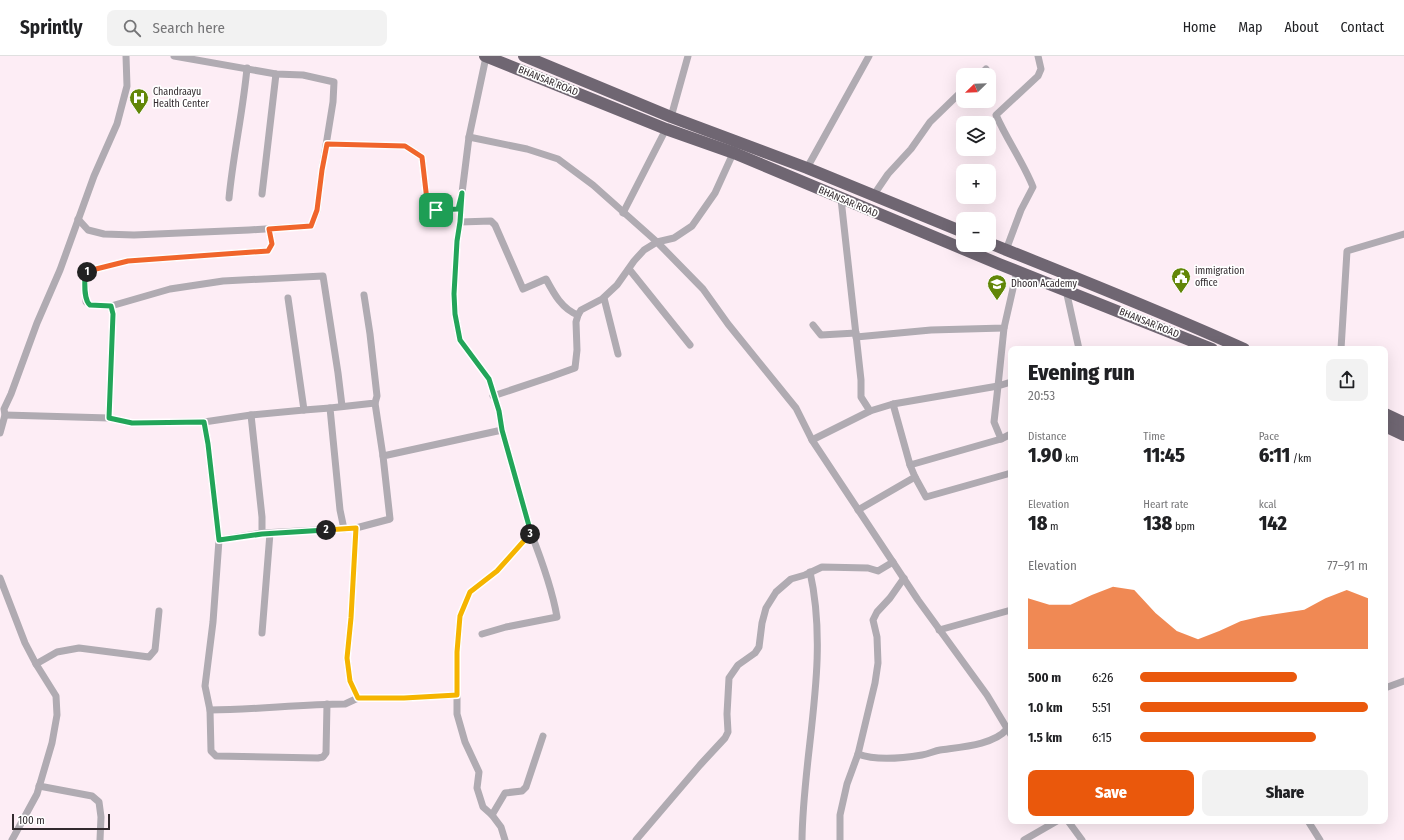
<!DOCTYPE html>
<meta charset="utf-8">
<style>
body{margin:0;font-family:"Fira Sans Condensed",sans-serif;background:#f2f2f2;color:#202124;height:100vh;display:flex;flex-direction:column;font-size:15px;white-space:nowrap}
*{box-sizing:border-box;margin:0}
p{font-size:13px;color:#757577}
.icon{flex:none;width:22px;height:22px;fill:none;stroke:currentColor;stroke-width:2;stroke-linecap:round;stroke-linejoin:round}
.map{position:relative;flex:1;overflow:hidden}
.panel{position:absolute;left:1008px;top:290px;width:380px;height:478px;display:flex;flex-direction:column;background:#fff;border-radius:8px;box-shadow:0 4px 16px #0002}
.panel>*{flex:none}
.needle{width:26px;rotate:247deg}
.controls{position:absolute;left:956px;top:12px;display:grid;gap:8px}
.controls a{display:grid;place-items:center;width:40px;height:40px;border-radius:8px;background:#fff;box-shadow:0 4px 16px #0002;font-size:20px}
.scale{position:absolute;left:12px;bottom:10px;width:98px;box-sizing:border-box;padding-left:4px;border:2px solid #322a2e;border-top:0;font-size:11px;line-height:14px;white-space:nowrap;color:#322a2e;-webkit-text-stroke:3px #fff;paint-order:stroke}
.pin{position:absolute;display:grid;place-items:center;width:34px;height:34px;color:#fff;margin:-17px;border-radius:8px;box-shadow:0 2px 6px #0006}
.km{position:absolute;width:20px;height:20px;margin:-10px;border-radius:50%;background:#222;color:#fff;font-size:11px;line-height:20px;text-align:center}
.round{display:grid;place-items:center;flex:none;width:42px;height:42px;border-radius:8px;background:#f2f2f2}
.summary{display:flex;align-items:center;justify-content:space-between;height:68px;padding:0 20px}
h1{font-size:22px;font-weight:800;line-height:30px}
.stats{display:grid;grid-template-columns:repeat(3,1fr);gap:6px;height:68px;padding:4px 20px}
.stats div{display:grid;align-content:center}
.stats b{font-size:20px;font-weight:800}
.stats small{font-size:11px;font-weight:400}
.stats p{font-size:11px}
.chart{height:112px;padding:8px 20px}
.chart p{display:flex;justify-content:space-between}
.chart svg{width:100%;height:72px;margin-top:4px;fill:#ea580c;opacity:.7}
.primary-button{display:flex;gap:8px;margin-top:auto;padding:8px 20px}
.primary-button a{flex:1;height:46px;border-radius:8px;background:#ea580c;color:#fff;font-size:16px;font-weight:800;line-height:46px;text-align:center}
.primary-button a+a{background:#f2f2f2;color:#202124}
ul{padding:0 20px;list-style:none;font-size:13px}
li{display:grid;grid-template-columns:64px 48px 1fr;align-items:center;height:30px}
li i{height:10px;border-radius:5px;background:#ea580c}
header{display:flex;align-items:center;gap:24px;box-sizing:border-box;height:56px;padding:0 20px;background:#fff;border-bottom:1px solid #e0e0e0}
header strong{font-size:19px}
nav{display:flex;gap:22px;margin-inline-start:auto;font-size:14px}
.search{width:280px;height:36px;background:#f2f2f2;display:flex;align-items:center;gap:10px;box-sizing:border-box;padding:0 14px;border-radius:8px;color:#757577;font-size:15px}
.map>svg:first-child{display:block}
</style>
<header>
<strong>Sprintly</strong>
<div class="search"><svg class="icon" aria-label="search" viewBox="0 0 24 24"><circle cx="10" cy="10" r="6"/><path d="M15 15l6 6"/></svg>Search here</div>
<nav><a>Home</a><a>Map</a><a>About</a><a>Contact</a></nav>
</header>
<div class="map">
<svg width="1404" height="784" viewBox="0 0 1404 784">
<rect width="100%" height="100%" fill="#fdedf5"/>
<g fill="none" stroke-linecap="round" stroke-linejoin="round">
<!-- minor -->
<g stroke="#b0abb2" stroke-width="7">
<path d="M486,1L469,81L462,137L460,166L457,185L454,238L455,258L460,284L489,323L499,355L502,374L531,477L497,515L470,536L460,560L457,596V658L465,686L479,716L477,732L483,751L492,759L501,771L505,784"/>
<path d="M980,19L986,13"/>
<path d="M671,61L688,0"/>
<path d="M469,81L527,93L558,103L593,129L657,186L703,233L728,268L796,352L812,384L918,544L987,639L1011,679"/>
<path d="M327,88L405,90L422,101L428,153L436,154L459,153L460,147"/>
<path d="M807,112L869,0"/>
<path d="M262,138L276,18"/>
<path d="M873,140L888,118L911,93L930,66L963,34"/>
<path d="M229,142C233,99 243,56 247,12"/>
<path d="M623,157L666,73"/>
<path d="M78,163L88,174L104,178L134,179L249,174L311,170L317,155L322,114L333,46L334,26L303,19L276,18L174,0"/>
<path d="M460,166L491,165L495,169L523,233L546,223C554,238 562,253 578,259"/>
<path d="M1006,194L1021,154L1033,131C1023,106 1007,84 996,59L1038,20L1041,13L1038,0"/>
<path d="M629,213L690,289"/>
<path d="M1066,234L1079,293"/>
<path d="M288,242L304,354L251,359L204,366L208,388L219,484L262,477L356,472L390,463L383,400L502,374"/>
<path d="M604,242L618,298"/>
<path d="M111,250L170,233L223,225L323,220L338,317L342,350"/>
<path d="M813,269L821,279L856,277"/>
<path d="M856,281L931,274L1004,272L1017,215"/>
<path d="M1341,293L1347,195L1404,178"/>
<path d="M493,340L550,321L575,312L577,294L576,266L578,259L581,254L602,243L617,229L634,205L644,194L657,186L674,182L692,170L715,137L735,93"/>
<path d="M375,347L383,400"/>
<path d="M893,348L910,409L1001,383L1011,378"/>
<path d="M304,354L330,352"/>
<path d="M870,355L893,348L998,330L1004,272"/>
<path d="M5,359L109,362"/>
<path d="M251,359L262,461V477"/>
<path d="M204,366L132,367L109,362L113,258L111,250L90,249L86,246L85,217L92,214L128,205L268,195L272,188L269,173"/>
<path d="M0,377L5,359L4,353L11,338L37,267L60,214L94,120L117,68L127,30L126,0"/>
<path d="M1001,383L994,366L998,330L1011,326"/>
<path d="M812,384L870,355L861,341V324L841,143"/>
<path d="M915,421L926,441L1011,417"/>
<path d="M858,454L915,421L910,409"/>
<path d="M356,472L351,562L347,602L350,625L358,642"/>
<path d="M344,473L340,454L330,352L375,347L377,340L370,278L364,239"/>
<path d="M219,484L213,566L205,630L210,654L211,695L216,700L318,702L323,701L326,697L327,648"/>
<path d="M0,522L25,587L36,608L56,640L57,659L52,687L37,738L12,784"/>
<path d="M939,574L1011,554"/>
<path d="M262,577L270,477"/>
<path d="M482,578L506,571L557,561C552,532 542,505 531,477"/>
<path d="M36,608L57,596L79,592L149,601L155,594L159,555"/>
<path d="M1385,632L1404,625"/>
<path d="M210,654C255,654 300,648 345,648L358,642H404L457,639"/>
<path d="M858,698C876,705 904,702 922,699C929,698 934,695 940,694C960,691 994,689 1007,673"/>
<path d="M39,730L92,740L99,746L101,761L100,784"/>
<path d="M492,759L505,737L522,735L526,731L543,680"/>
<path d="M1068,765L1082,784"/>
<path d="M1308,765L1320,784"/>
<path d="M636,784L700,709L725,682L728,676L727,658L729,622L738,609L755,597L759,591L762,567L766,552L776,536L791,523L805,519L822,511L868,512L878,515L893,506"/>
<path d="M802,784C803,695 830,605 810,516"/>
<path d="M840,784V759L847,728L858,698L875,627L878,607L877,581L873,564L877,556L890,542L904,522"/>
<path d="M1024,784L1057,765"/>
</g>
<!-- trunk -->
<g stroke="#6f6672" stroke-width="12">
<path d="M485,0L666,73L734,97L999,208L1212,293"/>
<path d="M524,0L671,61L807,112L963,176"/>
<path d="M989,187C1074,221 1160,255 1244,293"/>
<path d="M1385,358L1404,367"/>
<path d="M1385,370L1404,379"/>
</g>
</g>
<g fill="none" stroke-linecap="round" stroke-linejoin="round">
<!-- split-1 casing -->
<g stroke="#fff" stroke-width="8">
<path id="split-1" d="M87,216L92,214L128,205L268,195L272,188L269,173L311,170L317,154L322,114L327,88L405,90L422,101L428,153L436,154"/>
</g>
<!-- split-2 casing -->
<g stroke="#fff" stroke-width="8">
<path id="split-2" d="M87,216L85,217C85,226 83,243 90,249L111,250L113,258L109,362L132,367L204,366L208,388L219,484L262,478L326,474"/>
</g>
<!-- split-3 casing -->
<g stroke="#fff" stroke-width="8">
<path id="split-3" d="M326,474L356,472L351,562L347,602L350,625L358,642H404L457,639V596L460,560L470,536L497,515L530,478"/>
</g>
<!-- split-4 casing -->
<g stroke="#fff" stroke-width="8">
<path id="split-4" d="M436,154L458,153L462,137L460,166L457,185L454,238L455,258L460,284L489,323L499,355L502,374L531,477L530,478"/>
</g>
<!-- split-1 -->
<use href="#split-1" stroke="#f0652b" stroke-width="5"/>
<!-- split-2 -->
<use href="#split-2" stroke="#22a559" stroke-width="5"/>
<!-- split-3 -->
<use href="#split-3" stroke="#f5b400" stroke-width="5"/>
<!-- split-4 -->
<use href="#split-4" stroke="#22a559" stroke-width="5"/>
</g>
<!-- icons -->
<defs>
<g id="hospital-pin" transform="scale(1)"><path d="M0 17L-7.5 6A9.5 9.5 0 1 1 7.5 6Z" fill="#628608" stroke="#fff"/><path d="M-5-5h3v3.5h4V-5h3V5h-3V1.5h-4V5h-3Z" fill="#fff"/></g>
<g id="civic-pin" transform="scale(1)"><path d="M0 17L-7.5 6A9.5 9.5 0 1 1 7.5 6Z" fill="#628608" stroke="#fff"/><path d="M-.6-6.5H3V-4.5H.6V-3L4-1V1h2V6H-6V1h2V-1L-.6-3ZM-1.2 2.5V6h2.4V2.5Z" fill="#fff"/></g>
<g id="school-pin" transform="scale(1)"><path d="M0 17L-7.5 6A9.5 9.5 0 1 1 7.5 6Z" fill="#628608" stroke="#fff"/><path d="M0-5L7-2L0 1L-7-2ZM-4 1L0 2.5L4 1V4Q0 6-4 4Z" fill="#fff"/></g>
</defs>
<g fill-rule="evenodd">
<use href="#hospital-pin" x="139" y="42"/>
<use href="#civic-pin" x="1181" y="221"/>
<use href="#school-pin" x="997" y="228"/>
</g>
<g text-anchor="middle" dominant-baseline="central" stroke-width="3.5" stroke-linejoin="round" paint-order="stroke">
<!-- street labels -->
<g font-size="10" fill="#322a2e" stroke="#fff">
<text transform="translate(548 25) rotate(22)">BHANSAR ROAD</text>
<text transform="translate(848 146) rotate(23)">BHANSAR ROAD</text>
<text transform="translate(1149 267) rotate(22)">BHANSAR ROAD</text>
</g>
<!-- poi labels -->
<g font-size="10" fill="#322a2e" stroke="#fff" text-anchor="start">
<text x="153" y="36">Chandraayu<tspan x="153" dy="12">Health Center</tspan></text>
<text x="1195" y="215">immigration<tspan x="1195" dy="12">office</tspan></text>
<text x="1011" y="228">Dhoon Academy</text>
</g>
</g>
</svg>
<div class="controls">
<a><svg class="needle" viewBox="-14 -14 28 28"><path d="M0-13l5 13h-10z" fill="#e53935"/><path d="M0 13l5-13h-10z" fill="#757577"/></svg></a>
<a><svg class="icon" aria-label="layers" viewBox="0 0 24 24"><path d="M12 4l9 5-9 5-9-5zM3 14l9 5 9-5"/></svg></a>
<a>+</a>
<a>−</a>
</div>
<div class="scale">100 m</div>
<div class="pin" style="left:436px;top:154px;background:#1e9e55"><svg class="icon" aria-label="arrive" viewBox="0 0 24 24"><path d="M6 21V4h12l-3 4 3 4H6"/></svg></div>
<b class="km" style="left:87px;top:216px">1</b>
<b class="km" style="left:326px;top:474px">2</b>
<b class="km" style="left:530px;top:478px">3</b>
<section class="panel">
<div class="summary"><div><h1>Evening run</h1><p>20:53</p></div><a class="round"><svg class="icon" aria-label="share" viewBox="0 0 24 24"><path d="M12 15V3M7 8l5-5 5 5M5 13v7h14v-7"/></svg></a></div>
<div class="stats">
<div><p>Distance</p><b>1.90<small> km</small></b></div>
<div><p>Time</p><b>11:45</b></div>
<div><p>Pace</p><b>6:11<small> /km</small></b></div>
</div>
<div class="stats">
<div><p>Elevation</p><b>18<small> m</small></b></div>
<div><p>Heart rate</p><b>138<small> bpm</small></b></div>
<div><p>kcal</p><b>142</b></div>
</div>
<div class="chart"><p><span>Elevation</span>77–91 m</p>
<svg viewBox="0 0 160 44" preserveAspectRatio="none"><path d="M0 44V13L10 17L20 17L30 11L40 6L50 8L60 22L70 33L80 38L90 33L100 27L110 24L120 22L130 20L140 13L150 8L160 13V44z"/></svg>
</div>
<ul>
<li><b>500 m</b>6:26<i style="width:69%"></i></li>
<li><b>1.0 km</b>5:51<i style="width:100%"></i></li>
<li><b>1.5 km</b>6:15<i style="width:77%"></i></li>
</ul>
<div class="primary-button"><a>Save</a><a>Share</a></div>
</section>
</div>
